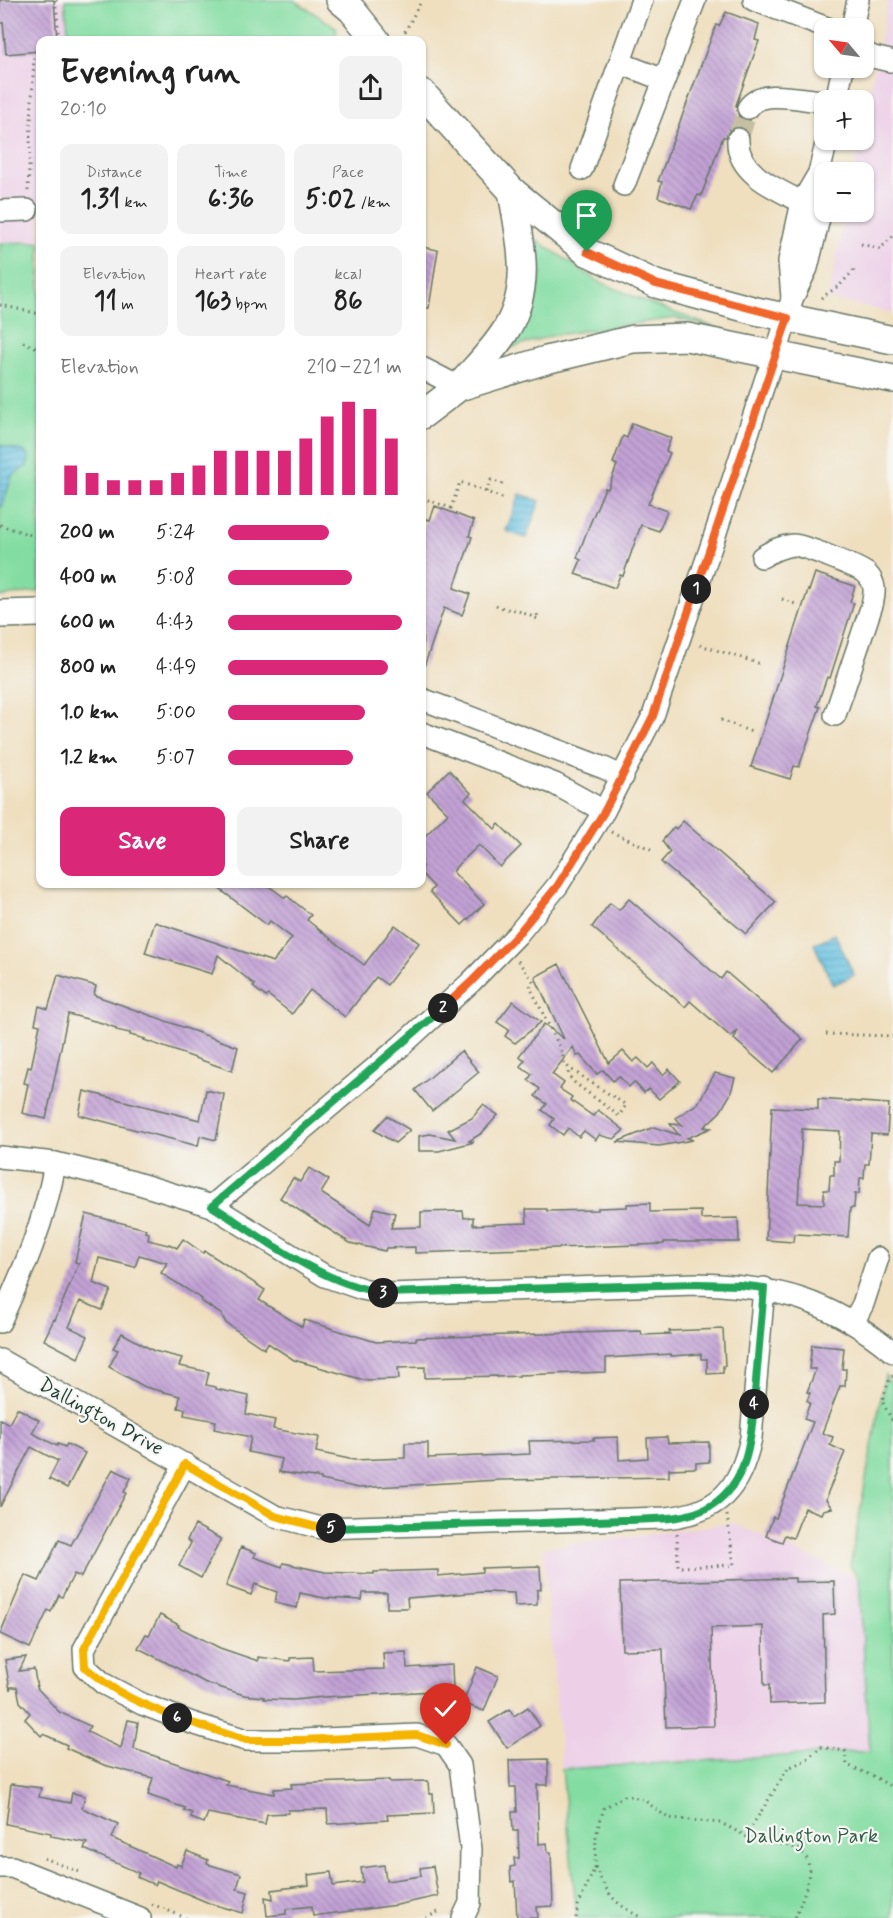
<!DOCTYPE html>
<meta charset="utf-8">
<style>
body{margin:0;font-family:Mynerve,sans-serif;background:#f2f2f2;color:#222;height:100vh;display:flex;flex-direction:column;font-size:22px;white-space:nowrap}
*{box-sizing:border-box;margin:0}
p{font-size:20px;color:#767676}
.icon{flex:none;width:33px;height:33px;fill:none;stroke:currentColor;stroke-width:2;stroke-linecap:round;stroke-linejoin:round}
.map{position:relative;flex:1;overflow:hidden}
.side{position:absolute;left:36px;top:36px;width:390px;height:852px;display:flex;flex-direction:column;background:#fff;border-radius:12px;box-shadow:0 2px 4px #0004}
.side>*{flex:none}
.needle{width:39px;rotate:299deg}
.fabs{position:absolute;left:814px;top:18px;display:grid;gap:12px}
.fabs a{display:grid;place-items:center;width:60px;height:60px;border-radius:12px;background:#fff;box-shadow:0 2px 4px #0004;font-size:30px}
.pin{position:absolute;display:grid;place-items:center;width:51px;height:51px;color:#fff;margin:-62px -26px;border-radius:50% 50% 50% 0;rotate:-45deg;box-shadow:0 0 6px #0007}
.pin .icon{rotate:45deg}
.km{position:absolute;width:30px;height:30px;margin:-15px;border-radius:50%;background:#222;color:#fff;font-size:16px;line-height:30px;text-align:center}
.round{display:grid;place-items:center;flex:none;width:63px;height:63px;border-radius:12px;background:#f2f2f2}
.overview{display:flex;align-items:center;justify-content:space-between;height:102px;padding:0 24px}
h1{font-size:33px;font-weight:700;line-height:45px}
.metrics{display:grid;grid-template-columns:repeat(3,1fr);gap:9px;height:102px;padding:6px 24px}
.metrics div{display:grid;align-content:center;border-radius:12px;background:#f2f2f2;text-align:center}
.metrics b{font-size:26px;font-weight:700}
.metrics small{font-size:16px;font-weight:400}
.metrics p{font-size:16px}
.chart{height:168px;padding:12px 24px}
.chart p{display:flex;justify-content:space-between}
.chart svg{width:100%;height:108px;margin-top:6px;stroke:#db2777;stroke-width:6}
.primary-button{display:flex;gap:12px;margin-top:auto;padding:12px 24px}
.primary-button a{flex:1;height:69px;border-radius:12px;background:#db2777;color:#fff;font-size:24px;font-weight:700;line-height:69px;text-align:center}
.primary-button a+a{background:#f2f2f2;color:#222}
ul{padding:0 24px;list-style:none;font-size:20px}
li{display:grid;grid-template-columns:96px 72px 1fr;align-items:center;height:45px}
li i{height:15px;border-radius:8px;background:#db2777}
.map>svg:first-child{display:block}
</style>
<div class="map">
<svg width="893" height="1918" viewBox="0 0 893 1918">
<defs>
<pattern id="water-rules" width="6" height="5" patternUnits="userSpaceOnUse" patternTransform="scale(1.5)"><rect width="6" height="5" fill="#64c1e2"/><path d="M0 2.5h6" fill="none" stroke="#529eb8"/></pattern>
<pattern id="building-back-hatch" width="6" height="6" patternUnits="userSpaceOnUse" patternTransform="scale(1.5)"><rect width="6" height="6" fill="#c3a2d6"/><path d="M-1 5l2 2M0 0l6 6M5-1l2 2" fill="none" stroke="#9e85ae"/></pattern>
</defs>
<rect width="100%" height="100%" fill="#f6f6f2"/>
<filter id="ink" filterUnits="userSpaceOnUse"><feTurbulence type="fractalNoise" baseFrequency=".0167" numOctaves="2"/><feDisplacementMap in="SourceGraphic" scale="12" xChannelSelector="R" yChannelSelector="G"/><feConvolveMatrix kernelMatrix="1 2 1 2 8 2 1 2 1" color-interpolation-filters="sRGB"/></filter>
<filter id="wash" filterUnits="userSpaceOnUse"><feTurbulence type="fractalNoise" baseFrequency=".008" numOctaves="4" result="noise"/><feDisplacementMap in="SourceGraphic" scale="24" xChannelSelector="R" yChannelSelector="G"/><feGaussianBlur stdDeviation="1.35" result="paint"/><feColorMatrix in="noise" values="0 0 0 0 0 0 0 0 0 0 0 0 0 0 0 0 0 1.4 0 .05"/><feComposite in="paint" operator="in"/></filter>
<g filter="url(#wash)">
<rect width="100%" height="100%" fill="#efdfbf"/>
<!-- built -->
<g fill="#edd0e8">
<path d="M0,0H65L69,40H40V242L0,243Z"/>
<path d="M888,0H893V313L828,299L845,212H864V172H853L860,140H864V119Z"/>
<path d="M733,1523L859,1579L870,1751L562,1769L543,1548Z"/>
</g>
<!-- green -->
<g fill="#83dda2" stroke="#518d6b" stroke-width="1.5">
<path d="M65,0H294L337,28L335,40H69Z"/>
<path d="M535,239L598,281L651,304L724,331L675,318L555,335L499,351L524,326L536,298L541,275Z"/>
<path d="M40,242V591L0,597V243Z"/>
<path d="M885,1375L893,1386V1918H577L562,1769L870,1751L859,1579L850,1566Z"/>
</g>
<!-- water -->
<g fill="url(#water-rules)" stroke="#427f8b" stroke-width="1.5">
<path d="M0,445L25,452L29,458L27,466L12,476L3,505L0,508Z"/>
<path d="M520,494L540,501L526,538L506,531Z"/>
<path d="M835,934L854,975L833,985L814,944Z"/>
</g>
<g id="blocks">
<!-- building -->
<g fill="url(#building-back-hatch)" fill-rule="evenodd">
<path d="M0,0H54L57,40H40V51L6,54L3,23H0Z"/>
<path d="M726,12L759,24L755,40L759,41L736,105L739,117L744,120H750L746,130L736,126L730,129L726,137H723L701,196L698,195L691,209L658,197L662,182L658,181L716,25L719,26Z"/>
<path d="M422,247L438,250L429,308H422Z"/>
<path d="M632,423L671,438L666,451L670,453L648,504L667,511L659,531L641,525L623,576L620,575L615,588L575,574L581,560L577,558L587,531L605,488L608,489L617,465L613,463L623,436L627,438Z"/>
<path d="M435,506L474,521L469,536L472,537L454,588L470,594L462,615L444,608L423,670L422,532L426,519L430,520Z"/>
<path d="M815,573L855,586L850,602L854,603L830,678L827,677L817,706L820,707L799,767L794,766L790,779L751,767L808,590L809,591Z"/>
<path d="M449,770L471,793L465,799L495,829L499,824L521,846L500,867L479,845L456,867L453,872L484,904L462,925L430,892L434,887L422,874V839L448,813L427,792Z"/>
<path d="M683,821L776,902L746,934L661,862L670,852L662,841L674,827L676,829Z"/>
<path d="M213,884H266L285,898L287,896L311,915L307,920L364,965L395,925L419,943L387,985L376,977L345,1017L310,990L292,1014L268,995L266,997L253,987L255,985L218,955L212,974L145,953L155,922L273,962L292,938L270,921L267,925Z"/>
<path d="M629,899L721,979L726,972L803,1039L773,1073L734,1039L738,1030L731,1037L690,1001L685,1007L592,927L610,903L619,910Z"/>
<path d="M559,964L609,1063L623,1051L633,1062L638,1058L648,1068L653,1063L663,1075L669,1069L680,1081L659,1099L649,1089L644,1093L634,1082L629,1087L619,1076L613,1081L603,1070L597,1074L580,1055L577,1056L573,1047L552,1074L564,1083L560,1089L572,1097L570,1100L593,1116L598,1110L624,1130L614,1139L599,1135L596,1140L584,1131L579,1137L568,1128L563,1135L550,1125L554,1119L542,1110L547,1104L535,1096L540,1089L528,1080L532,1074L520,1066L525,1060L519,1056L544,1024L564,1039L535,977Z"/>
<path d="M58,975L96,986L94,995L238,1047L232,1071L144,1040L145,1039L130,1035V1033L116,1030V1028L102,1023L68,1014L46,1119L22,1113L28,1084L24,1083L28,1067L31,1068L40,1025L35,1024L39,1006L48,1009Z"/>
<path d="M513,1001L541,1022L515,1043L505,1036L509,1030L497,1022Z"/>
<path d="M461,1051L479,1072L432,1111L415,1090Z"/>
<path d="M715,1073L735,1078L730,1095L720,1112L704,1127L711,1128L687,1138L693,1140L659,1146L617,1142L654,1127L679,1135L670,1124L682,1125L676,1118L698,1103Z"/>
<path d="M206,1090L224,1094L221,1115L216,1140L200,1136L198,1146L79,1115L84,1091L200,1120Z"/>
<path d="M818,1099L889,1104L887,1135L871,1134L869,1164H865L864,1178H860L859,1194H855L854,1208H850L848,1237L797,1234H794L793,1242L766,1240L772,1107L818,1109ZM802,1129L840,1131L839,1161H834V1175H830L829,1190H824V1204L798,1203Z"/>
<path d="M483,1105L498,1115L482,1133L469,1141L474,1142L439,1151H419V1136L430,1134L455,1139L448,1130L472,1118Z"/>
<path d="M387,1116L410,1130L395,1143L374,1130Z"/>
<path d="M309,1168L329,1180L321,1193L370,1225L375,1208L395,1213L391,1228L421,1227V1212L463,1211L464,1218L473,1217V1225L527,1223L526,1209H547V1211L598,1210V1208L627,1207V1204L650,1203V1212L701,1211V1219L738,1218L739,1242H664V1244L415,1253V1247L386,1248L385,1251L350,1243L280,1198L293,1178L300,1182Z"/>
<path d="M86,1214L146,1229L145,1232L149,1233L148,1240L168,1245L169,1244L177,1248L183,1239L203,1253L205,1251L265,1290L259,1300L302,1327L304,1320L376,1342L416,1340V1338L641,1331L642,1335L670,1334L669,1331L723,1329L725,1366H723V1373L707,1374V1359H701V1354L671,1356V1354L606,1358V1372L519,1375V1376L497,1377V1376L425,1378V1367L398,1368L399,1379L364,1380L294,1360L268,1343L264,1349L226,1323L221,1314L201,1301L202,1299L161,1273L167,1263L139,1255L135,1267L99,1258L93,1283L111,1290L102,1310L80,1301L69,1327L88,1336L78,1358L44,1340L54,1319L55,1320L79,1263L75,1262Z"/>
<path d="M122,1333L154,1351L182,1358L179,1366L209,1372L206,1385L216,1387V1389L249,1396L246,1414L275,1420L273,1429L319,1437L316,1452L354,1460L405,1458V1443H428V1458L530,1454L529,1441L594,1440L593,1438L618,1437L619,1460L648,1458L647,1438L667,1437L668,1443L709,1442V1462L696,1463V1468L669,1469V1477L499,1480L359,1488L321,1480V1478L279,1472L282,1459L248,1452L251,1437L214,1429L216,1421L184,1415L185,1409L178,1408L180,1396L145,1387L109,1367L118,1350L113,1348Z"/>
<path d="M812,1345L844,1348L842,1369H846L845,1386H840L822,1433L833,1437L830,1445L845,1452L828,1492L826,1500L832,1508L823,1510L821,1514L805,1508L793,1538L785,1535L782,1542L766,1536L773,1517L776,1518L813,1422L804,1419L810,1403L807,1401L810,1393L807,1392L816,1369H809Z"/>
<path d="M17,1408L39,1420L32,1433L57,1446L58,1444L65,1447L67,1444L85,1453L67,1488L49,1479L58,1461L31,1447L0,1507V1419L9,1424Z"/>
<path d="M113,1469L131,1478L124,1492L126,1493L81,1577L74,1574L62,1597L59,1595L51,1612L48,1610L30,1648L0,1634L25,1575L39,1581L59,1540L71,1545Z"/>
<path d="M195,1525L221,1539L201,1578L179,1566L191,1543L187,1540Z"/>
<path d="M241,1547L256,1553L254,1557L282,1567L283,1563L325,1572L374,1574V1572L438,1570V1576L482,1572V1568L540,1566L541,1589L537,1590V1605L515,1606L514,1593L483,1592L407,1598L408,1608H387V1593H363L362,1600L324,1598L300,1593L297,1608L275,1603L277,1592L255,1584L251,1595L226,1586Z"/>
<path d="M795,1578V1582L834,1581L835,1614L823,1615L825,1702L770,1704L769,1685H764L763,1626L711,1628L714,1726L666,1727L663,1649L622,1650L620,1583Z"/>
<path d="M160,1615L179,1625L178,1627L220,1648L258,1661V1657L290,1661V1658L313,1657L314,1671L384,1669L383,1653L406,1652L407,1668L452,1665L453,1690L323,1697L294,1700L264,1699V1697L244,1695L206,1683L138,1648L146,1634L149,1635Z"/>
<path d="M26,1657L19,1671L34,1669L37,1688L59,1712L90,1726L87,1732L121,1748L128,1720L138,1722L134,1749L228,1781L226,1785L274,1794V1789L292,1788L291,1784L389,1780L390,1782L428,1781L429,1794H433L434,1813L387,1815L388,1820L328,1824L327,1809L288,1810V1813L267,1814L265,1824L208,1813L204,1823L191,1818L192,1813L184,1810L185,1808L148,1795L153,1778L104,1765L66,1748L67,1745L43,1734L41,1736L25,1719L30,1713L20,1702L17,1687H11L10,1690L5,1660Z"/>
<path d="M477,1667L498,1676L484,1711L463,1703Z"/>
<path d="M528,1707L540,1726L507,1748L489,1722L510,1709L514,1716Z"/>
<path d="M548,1759V1785H537L539,1844L547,1843L548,1852H551L553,1906L537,1907L538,1918H517L515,1881L511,1882L510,1867L515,1866L514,1858H519L518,1831H513L512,1812H517L516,1787H510L509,1760Z"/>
<path d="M11,1784L41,1788L39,1797L70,1803L72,1793L85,1796L82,1808L118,1824L112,1838L176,1867L177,1864L181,1866L187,1851L208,1860L207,1864L241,1874L237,1889L248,1892L243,1913L209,1903L157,1881L155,1885L137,1877L139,1873L84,1849L87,1843L51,1836V1833L6,1824Z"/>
<path d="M384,1865L386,1881L421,1876L420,1868L433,1866L438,1896L397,1905L313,1916L312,1906L286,1909V1914L267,1916L265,1897L273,1899L272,1890L309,1885L308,1875L331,1872L333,1886L363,1882L361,1868Z"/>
</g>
</g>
</g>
<g filter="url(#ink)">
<use href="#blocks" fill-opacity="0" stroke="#687665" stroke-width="1.5"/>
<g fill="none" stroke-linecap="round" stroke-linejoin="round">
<!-- minor-tunnel -->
<path stroke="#c5bfa3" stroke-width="21" stroke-dasharray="21 10" stroke-linecap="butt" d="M738,139L748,108"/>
<!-- minor casing -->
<g stroke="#687665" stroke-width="24">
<g id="minor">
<path d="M754,0L827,28"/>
<path d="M852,28L858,0"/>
<path d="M864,52L873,57L890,61"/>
<path d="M620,63L664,80"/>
<path d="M836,100L843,68"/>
<path d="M748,108C761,87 804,101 825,101"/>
<path d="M738,139C736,173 776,189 802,202"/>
<path d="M582,169L642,0"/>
<path d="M624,185L695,0"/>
<path d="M0,211L27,210"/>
<path d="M792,298L789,261L802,202L819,173"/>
<path d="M422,368L459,387"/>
<path d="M762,557C772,551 781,546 793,545C801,544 861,568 867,574C876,583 875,593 872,605L835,715"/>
<path d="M422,699L604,768L623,777"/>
<path d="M422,733L555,784L604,811"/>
<path d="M0,1157L55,1163L133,1182L212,1206L325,1276L362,1289L388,1294L696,1284C778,1286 828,1299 893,1352"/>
<path d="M212,1206L401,1046L471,982L517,935L558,885L604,811L653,716L714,538L766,378L776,355L792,299L807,268L822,206L819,173L827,140"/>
<path d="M0,1322C23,1271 46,1219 55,1163"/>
<path d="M853,1323L863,1304L878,1258"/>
<path d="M0,1360L275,1516L321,1528L665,1518C719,1513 740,1489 751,1438L764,1288"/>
<path d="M185,1464L84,1649L85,1667L104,1684L142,1704L192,1723L246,1740H301L417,1735L446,1745L460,1765L471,1849L470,1903L463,1918"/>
<path d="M0,1867H12L140,1918"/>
</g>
</g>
<!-- major casing -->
<g stroke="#687665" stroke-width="30">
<g id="major">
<path d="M340,0L352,10L376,40"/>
<path d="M422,93L512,191L587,252L656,284L756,311L893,340"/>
<path d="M459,387C474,369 493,351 506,330C533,285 520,240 512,191"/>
<path d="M422,415L459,387L546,360L633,339L687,337L893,379"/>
<path d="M0,614L40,613"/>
</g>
</g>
<!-- path -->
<g stroke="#687665" stroke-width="3" stroke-dasharray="1.5 4.5" stroke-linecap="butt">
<path d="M56,0L59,40"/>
<path d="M402,37L422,0"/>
<path d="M28,191L34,55H40"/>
<path d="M861,244L880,249L893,236"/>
<path d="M821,298L840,285L855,269"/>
<path d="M0,305L40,314"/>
<path d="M23,342L40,349"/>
<path d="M486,492L491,480L503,484"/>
<path d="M422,498L451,508L460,482L505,499"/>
<path d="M0,525L40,538"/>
<path d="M38,565V538L40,532"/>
<path d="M782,599L798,605"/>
<path d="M496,605L505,609L516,610L538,619L537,613"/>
<path d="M700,645L761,664"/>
<path d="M721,720L754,733"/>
<path d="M611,832L653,850"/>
<path d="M518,961L533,981L530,987L562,1052L564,1062L569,1068L626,1105L619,1116L575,1083L568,1075L569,1068"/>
<path d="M826,1034L893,1036"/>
<path d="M893,1376L890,1378L882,1401L893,1422"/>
<path d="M677,1534L678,1567L734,1565L727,1515"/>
<path d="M746,1836C760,1844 776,1842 792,1847C824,1856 802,1898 795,1918"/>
<path d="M44,1858L80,1872"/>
<path d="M595,1867C610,1897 612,1902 642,1918"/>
<path d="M152,1904L186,1918"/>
<path d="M426,1918L438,1912"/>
<path d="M576,1918L578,1906L595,1867L596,1835L604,1808L626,1795L644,1800L668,1818L721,1823L746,1836L788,1768L806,1760L821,1747L845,1751L847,1765L875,1777L893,1788"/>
</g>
<!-- minor -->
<use href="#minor" stroke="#fff" stroke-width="21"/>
<!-- major -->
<use href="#major" stroke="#fff" stroke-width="27"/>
</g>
</g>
<g fill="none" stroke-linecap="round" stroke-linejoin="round" filter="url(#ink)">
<!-- split-1 casing -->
<g stroke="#fff" stroke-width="12">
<path id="split-1" d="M587,252L656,284L788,318L696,589"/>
</g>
<!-- split-2 casing -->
<g stroke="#fff" stroke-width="12">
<path id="split-2" d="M443,1008L471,982L517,935L558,885L604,812L653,716L696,589"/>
</g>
<!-- split-3 casing -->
<g stroke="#fff" stroke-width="12">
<path id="split-3" d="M383,1293C319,1282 266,1240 212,1206L443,1008"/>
</g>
<!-- split-4 casing -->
<g stroke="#fff" stroke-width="12">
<path id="split-4" d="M383,1293L696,1284L739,1285L764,1288L754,1404"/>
</g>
<!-- split-5 casing -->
<g stroke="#fff" stroke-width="12">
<path id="split-5" d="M331,1528C401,1526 471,1524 541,1523C569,1522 596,1521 623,1520C652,1519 687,1521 712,1505C747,1482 751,1442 754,1404"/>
</g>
<!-- split-6 casing -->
<g stroke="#fff" stroke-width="12">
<path id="split-6" d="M177,1718C142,1704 114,1693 85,1667L84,1649L185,1464L275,1516L321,1528H331"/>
</g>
<!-- split-7 casing -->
<g stroke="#fff" stroke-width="12">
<path id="split-7" d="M177,1718L246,1740H301L417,1735L446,1745"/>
</g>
<!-- split-1 -->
<use href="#split-1" stroke="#f0652b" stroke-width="8"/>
<!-- split-2 -->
<use href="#split-2" stroke="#f0652b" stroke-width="8"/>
<!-- split-3 -->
<use href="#split-3" stroke="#22a559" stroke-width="8"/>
<!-- split-4 -->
<use href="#split-4" stroke="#22a559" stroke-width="8"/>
<!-- split-5 -->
<use href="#split-5" stroke="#22a559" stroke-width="8"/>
<!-- split-6 -->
<use href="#split-6" stroke="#f5b400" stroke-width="8"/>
<!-- split-7 -->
<use href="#split-7" stroke="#f5b400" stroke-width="8"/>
</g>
<g text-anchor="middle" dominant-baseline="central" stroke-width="4.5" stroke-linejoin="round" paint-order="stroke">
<!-- street labels -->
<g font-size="20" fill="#1f3d34" stroke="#f6f6f2">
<text transform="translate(101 1417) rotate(29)">Dallington Drive</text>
</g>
<!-- park labels -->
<g font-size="20" fill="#335d4a" stroke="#f6f6f2">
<text x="811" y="1836">Dallington Park</text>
</g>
</g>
</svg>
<div class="fabs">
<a><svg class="needle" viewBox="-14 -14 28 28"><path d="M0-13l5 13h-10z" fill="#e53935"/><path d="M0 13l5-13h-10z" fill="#767676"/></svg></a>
<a>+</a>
<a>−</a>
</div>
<div class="pin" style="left:587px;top:252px;background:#1e9e55"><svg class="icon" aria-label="arrive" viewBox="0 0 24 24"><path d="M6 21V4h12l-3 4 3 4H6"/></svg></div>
<div class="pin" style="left:446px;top:1745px;background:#d93025"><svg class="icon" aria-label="check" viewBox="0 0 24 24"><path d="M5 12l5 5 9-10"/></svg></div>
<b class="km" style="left:696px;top:589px">1</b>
<b class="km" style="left:443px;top:1008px">2</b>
<b class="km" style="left:383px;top:1293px">3</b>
<b class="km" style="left:754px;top:1404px">4</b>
<b class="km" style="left:331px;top:1528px">5</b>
<b class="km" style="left:177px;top:1718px">6</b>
<section class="side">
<div class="overview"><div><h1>Evening run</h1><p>20:10</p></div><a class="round"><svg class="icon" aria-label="share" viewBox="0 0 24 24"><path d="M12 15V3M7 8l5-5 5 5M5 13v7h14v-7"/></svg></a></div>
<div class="metrics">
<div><p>Distance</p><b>1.31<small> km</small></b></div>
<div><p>Time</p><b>6:36</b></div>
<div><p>Pace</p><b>5:02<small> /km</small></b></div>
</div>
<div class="metrics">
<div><p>Elevation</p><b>11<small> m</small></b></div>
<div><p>Heart rate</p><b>163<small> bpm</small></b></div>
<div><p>kcal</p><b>86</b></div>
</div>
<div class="chart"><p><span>Elevation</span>210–221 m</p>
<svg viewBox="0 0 160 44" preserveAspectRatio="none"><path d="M5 44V32M15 44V35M25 44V38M35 44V38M45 44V38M55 44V35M65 44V32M75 44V26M85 44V26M95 44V26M105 44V26M115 44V21M125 44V12M135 44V6M145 44V9M155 44V21"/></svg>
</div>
<ul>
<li><b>200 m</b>5:24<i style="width:58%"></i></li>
<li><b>400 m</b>5:08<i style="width:71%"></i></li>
<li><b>600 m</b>4:43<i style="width:100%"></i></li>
<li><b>800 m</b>4:49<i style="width:92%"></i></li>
<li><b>1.0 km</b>5:00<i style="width:79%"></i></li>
<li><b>1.2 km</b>5:07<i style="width:72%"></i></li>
</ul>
<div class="primary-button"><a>Save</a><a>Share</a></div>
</section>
</div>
